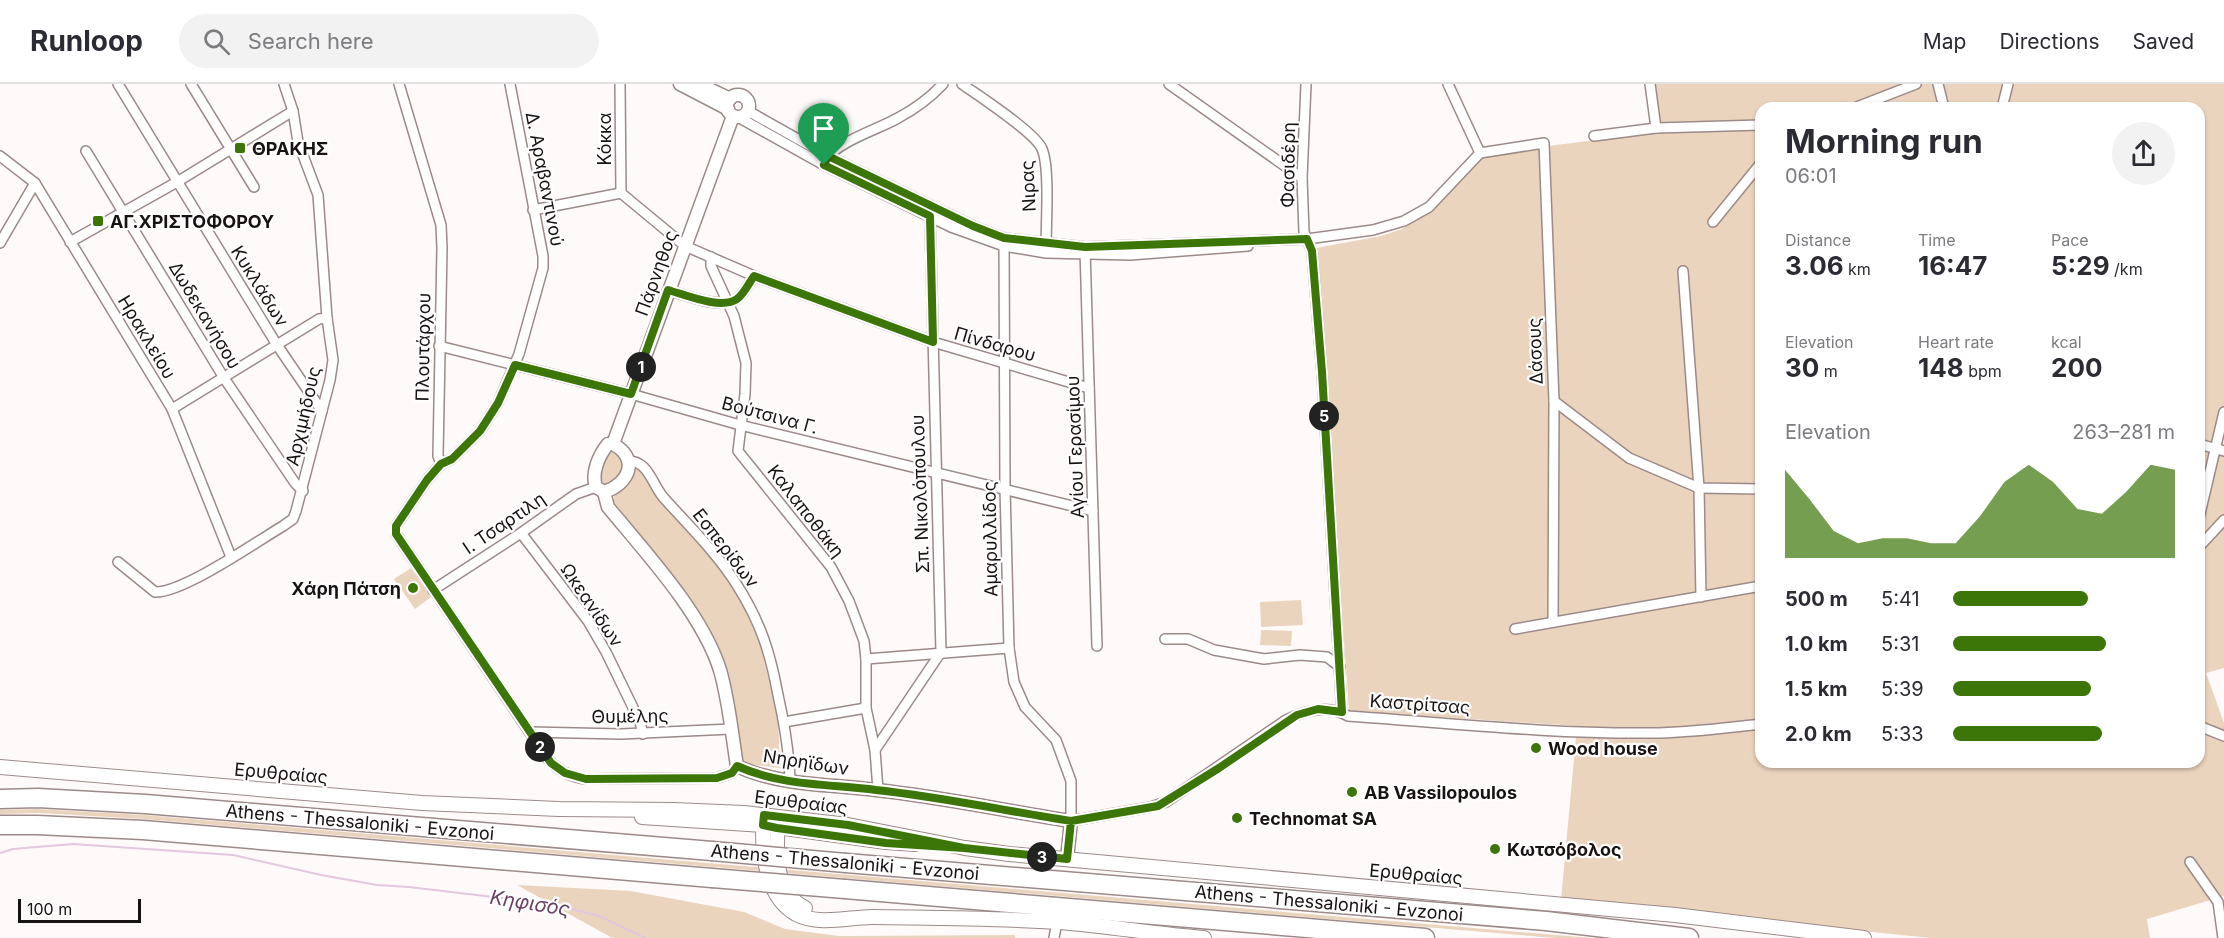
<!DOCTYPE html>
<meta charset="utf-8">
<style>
body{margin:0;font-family:Inter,sans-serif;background:#f2f2f3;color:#2b2b33;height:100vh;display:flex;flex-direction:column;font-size:22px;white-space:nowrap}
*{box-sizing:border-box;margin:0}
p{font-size:20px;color:#7c7c81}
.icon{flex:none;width:33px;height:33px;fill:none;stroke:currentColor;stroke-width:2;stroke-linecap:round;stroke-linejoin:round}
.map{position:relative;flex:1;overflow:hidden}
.details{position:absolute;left:1755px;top:18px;width:450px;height:666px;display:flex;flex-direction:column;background:#fff;border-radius:18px;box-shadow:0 2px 4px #0004}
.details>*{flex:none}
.scale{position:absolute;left:18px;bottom:15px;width:123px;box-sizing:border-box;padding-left:6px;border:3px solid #191212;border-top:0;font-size:16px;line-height:21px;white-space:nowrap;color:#191212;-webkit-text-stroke:4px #fff;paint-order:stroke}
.pin{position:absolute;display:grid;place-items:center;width:51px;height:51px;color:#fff;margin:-62px -26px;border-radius:50% 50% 50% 0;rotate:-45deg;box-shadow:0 0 6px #0007}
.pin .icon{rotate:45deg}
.km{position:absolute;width:30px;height:30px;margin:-15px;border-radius:50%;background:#222;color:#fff;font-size:16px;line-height:30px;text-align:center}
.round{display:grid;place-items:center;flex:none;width:63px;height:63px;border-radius:32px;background:#f2f2f3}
.head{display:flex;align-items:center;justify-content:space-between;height:102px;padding:0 30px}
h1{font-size:33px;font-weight:700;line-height:45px}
.figures{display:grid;grid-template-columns:repeat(3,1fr);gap:9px;height:102px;padding:6px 30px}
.figures div{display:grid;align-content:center}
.figures b{font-size:26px;font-weight:700}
.figures small{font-size:16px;font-weight:400}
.figures p{font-size:16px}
.chart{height:168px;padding:12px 30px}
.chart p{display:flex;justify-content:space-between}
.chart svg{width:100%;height:108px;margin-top:6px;fill:#3c7608;opacity:.7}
ul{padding:0 30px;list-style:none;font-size:20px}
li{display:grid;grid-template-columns:96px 72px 1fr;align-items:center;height:45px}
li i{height:15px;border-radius:8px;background:#3c7608}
header{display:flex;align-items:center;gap:36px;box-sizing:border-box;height:84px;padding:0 30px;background:#fff;border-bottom:2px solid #e1e1e2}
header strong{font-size:28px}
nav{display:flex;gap:33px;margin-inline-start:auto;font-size:21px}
.search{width:420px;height:54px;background:#f2f2f3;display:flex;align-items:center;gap:15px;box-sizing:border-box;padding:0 21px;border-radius:33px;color:#7c7c81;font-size:22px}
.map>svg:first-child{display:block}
</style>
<header>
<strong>Runloop</strong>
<div class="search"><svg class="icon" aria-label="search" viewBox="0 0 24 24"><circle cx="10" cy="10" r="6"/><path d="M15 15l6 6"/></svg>Search here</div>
<nav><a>Map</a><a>Directions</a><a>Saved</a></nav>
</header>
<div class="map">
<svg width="2224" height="854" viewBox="0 0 2224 854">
<rect width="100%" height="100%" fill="#fffafa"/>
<!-- green -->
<g fill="#ebd4be" fill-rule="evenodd">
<path d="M1655,0H2224V335L2216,365L2224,367V584L2206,589L2224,639V812L2147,835L2150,854H1930L1561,816L1577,642L1349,627L1316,164L1381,152L1402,145L1435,124L1485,70L1660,48ZM1761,24H2199V678H1761Z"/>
<path d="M614,365L624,382L622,391L605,404C596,392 605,378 610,366Z"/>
<path d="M631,382L640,385L651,404L714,477L743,518L761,564L778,632L780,684L742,679L727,595L640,452L614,418V409C630,402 628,400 631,382Z"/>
<path d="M411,484L431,513L415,525L394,495Z"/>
<path d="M1301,516L1303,541L1261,543L1260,518Z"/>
<path d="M1261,546L1292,547L1291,562L1260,561Z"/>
<path d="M37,725L144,731L1592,854H1555L144,735L38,729L0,730V726Z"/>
<path d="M517,801L631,807L744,828L785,845L839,852L1015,851V854H612Z"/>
</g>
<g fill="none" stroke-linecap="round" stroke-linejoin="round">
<!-- stream -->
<path stroke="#e4c7df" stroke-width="2" d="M0,769L13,765L73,760L233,771L321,791L377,801L409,803L551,820L599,832L645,854"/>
<!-- minor casing -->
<g stroke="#9c8a89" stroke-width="12">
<g id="minor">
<path d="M118,0L277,261L322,327"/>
<path d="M191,0L254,103"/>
<path d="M399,0L441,141L442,164L438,372L441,380"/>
<path d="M510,0L543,172V184L519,270L498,319L480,347L452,375L441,380L427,396L396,442V450L547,674C557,686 570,693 586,695L717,694L732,689L737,682"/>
<path d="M620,0L621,109"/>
<path d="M962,0C979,12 1036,49 1042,65C1050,83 1046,141 1046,163"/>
<path d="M1169,0L1302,94"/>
<path d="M1306,0L1302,94L1304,148L1312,167L1322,288L1342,629"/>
<path d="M1448,0L1480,69"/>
<path d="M1650,0L1656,44"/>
<path d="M1938,0L1944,24"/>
<path d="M1854,24L1916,0"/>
<path d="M2002,24L2008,0"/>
<path d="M748,27L828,72L973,142L1004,154L1085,163L1307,155L1373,146L1404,137L1429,123L1480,69"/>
<path d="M738,33L824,81L951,143L1004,162L1046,169L1130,171L1248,162"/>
<path d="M1594,52L1656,44L1761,41"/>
<path d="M86,67L224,294L295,399L303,407"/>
<path d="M1480,69L1544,59L1554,317L1553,538"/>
<path d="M0,72L35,99L172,325L231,473"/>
<path d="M826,76C836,58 879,45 898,34C915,25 930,14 943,0"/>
<path d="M621,109L685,162L754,192L933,258L1089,304"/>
<path d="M533,126L621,109"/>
<path d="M1713,138L1761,79"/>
<path d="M1004,154L1005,404L1009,564L1014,598L1025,623L1056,656L1071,697V737L1151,723L1166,718L1286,636C1306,626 1328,620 1348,632C1449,639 1550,650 1651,649C1688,649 1724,644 1761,640"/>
<path d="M70,158L177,98L293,27"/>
<path d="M0,159L35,99"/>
<path d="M1085,166L1097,562"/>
<path d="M711,173V182L734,232L746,279L745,310L738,367L831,483L849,517L864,557L866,575V624L875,666L878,706"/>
<path d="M1683,187L1699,404L1701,513"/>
<path d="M668,206C685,211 721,226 737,215C744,210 749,199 754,192"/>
<path d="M439,262L631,310L740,341L1093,427"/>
<path d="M1554,317L1629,374L1699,404L1761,405"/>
<path d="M172,325L319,235L327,234"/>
<path d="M2199,360L2224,367"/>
<path d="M627,377C648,376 651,398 663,413C688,441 717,469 737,501C761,539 770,568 778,611C785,642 789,666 790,697"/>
<path d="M2199,434L2224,328"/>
<path d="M521,449L588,537L606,568L640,638L643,650"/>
<path d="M2199,463L2224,436"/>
<path d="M118,478L155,508C183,509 256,458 283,442L293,435L296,427L330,296L333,276L327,234L318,111L298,58L293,27L284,0"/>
<path d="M433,506L521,449L576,410L596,403"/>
<path d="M1515,545L1761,502"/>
<path d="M1165,555H1188L1214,566L1264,575L1300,571L1327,573L1340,583"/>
<path d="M866,575L1009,564"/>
<path d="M784,638L866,624"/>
<path d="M2199,642L2224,652"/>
<path d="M530,648L621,650L731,645"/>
<path d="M875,666L941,568L930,132"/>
<path d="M2190,778L2218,818L2223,854"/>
<path d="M1054,854L1057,838"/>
</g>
</g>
<!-- tertiary casing -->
<g stroke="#9c8a89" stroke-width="15">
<g id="tertiary">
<path d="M680,0L728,25"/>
<path d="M699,0L730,15"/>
<circle cx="738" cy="22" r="11"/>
<path d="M608,360H613C640,375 629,400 604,408L596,403C591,389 599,371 608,360Z"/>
<path d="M613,360L733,32"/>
<path d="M604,408L608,423C646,469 702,529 720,586C729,617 732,651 737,682C780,702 830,700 876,706C942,713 1006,727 1071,737L1067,775"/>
</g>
</g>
<!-- secondary casing -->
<g stroke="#9c8a89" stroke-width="16">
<g id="secondary">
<path d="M0,683L422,719L559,725L674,726L744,729L848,741L965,764L1009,770L1675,831L1864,854"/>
<path d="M764,731C761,763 764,812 796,830C819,842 849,833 873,833C935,834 997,834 1059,838C1108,842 1156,850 1204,854"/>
<path d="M642,733L763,741L886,758L915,760"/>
<path d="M778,736C776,766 773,809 805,824"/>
</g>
</g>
<!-- motorway casing -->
<g stroke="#9c8a89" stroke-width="21">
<g id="motorway">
<path d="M0,715L38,714L145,720L712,767"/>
<path d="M0,741H37L143,746L712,794"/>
<path d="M846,779L1546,837L1689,854"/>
<path d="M845,805L1425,854"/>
</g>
</g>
<!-- minor -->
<use href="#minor" stroke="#fff" stroke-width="9"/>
<!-- tertiary -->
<use href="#tertiary" stroke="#fff" stroke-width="12"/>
<!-- secondary -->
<use href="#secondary" stroke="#fff" stroke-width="14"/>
<!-- motorway -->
<use href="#motorway" stroke="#fff" stroke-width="18"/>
<!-- motorway-bridge casing -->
<g stroke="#9c8a89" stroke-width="21" stroke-linecap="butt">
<g id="motorway-bridge">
<path d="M712,767L846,779"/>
<path d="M712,794L845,805"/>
</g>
</g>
<!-- motorway-bridge -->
<use href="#motorway-bridge" stroke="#fff" stroke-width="18"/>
</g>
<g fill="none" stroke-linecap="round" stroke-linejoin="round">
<!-- route casing -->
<g stroke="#fff" stroke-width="12">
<path id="route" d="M824,81L930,132L933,258L754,192C749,199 744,210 737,215C721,226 686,211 668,206L631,310L515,281L498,319L480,347L452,375L441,380L427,396L396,442V450L551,679L565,689L586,695L717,694L732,689L737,682C781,702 830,700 876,706C942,713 1006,727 1071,737L1067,775L964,764L886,759L777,744L763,741L764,731L848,741L964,764L1067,775L1071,737L1158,722L1219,684L1297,631L1318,625L1342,628L1322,288L1312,167L1307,155L1085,163L1004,154L973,142L828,72L824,81"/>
</g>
<!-- route -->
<use href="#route" stroke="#3c7608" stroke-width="8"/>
</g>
<!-- markers -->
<g fill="#3c7608" stroke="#fff" stroke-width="2">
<rect x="234" y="58" width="12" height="12" rx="3"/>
<rect x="92" y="131" width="12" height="12" rx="3"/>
<circle cx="413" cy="504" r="6"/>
<circle cx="1536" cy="664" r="6"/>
<circle cx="1352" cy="708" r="6"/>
<circle cx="1237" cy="734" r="6"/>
<circle cx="1495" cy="765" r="6"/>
</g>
<g text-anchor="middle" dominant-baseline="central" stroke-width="4.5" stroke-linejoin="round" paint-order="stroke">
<!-- street labels -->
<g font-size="18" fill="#191212" stroke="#fff">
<text transform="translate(604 55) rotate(-90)">Κόκκα</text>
<text transform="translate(1288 81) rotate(-89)">Φασιδέρη</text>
<text transform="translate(545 95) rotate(79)">Δ. Αραβαντινού</text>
<text transform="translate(1028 102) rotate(-93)">Νιρας</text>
<text transform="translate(656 189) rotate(-70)">Πάρνηθος</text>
<text transform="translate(260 202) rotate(58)">Κυκλάδων</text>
<text transform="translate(205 231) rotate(59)">Δωδεκανήσου</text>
<text transform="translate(147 253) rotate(59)">Ηρακλείου</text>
<text transform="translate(995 260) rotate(16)">Πίνδαρου</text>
<text transform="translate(423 263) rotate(-89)">Πλουτάρχου</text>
<text transform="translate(1535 267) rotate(-92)">Δάσους</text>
<text transform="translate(770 331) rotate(15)">Βούτσινα Γ.</text>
<text transform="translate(303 332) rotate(-77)">Αρχιμήδους</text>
<text transform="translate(1075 363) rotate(-92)">Αγίου Γερασίμου</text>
<text transform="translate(920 410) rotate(-92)">Σπ. Νικολόπουλου</text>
<text transform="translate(806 427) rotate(52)">Καλαποθάκη</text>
<text transform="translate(504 439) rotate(-34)">Ι. Τσαρτιλη</text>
<text transform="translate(990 455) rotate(-91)">Αμαρυλλίδος</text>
<text transform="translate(726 464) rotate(52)">Εσπερίδων</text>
<text transform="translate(592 521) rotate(56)">Ωκεανίδων</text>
<text transform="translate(1420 620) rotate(4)">Καστρίτσας</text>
<text transform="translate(630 632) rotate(-1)">Θυμέλης</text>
<text transform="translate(806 678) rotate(9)">Νηρηϊδων</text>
<text transform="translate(281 689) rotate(5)">Ερυθραίας</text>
<text transform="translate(801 718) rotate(7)">Ερυθραίας</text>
<text transform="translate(360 738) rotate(5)">Athens - Thessaloniki - Evzonoi</text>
<text transform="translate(845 778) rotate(5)">Athens - Thessaloniki - Evzonoi</text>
<text transform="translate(1416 790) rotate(5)">Ερυθραίας</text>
<text transform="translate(1329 819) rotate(5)">Athens - Thessaloniki - Evzonoi</text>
</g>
<!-- poi labels -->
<g font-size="18" font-weight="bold" fill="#191212" stroke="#fff" text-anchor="start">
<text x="252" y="64">ΘΡΑΚΗΣ</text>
<text x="110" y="137">ΑΓ.ΧΡΙΣΤΟΦΟΡΟΥ</text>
<text x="401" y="504" text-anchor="end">Χάρη Πάτση</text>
<text x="1548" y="664">Wood house</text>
<text x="1364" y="708">AB Vassilopoulos</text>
<text x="1249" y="734">Technomat SA</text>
<text x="1507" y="765">Κωτσόβολος</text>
</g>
<!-- water labels -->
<g font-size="20" font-style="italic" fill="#6b4265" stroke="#fff">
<text transform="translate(530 819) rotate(9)">Κηφισός</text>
</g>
</g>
</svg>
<div class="scale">100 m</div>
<div class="pin" style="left:824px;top:81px;background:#1e9e55"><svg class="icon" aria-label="arrive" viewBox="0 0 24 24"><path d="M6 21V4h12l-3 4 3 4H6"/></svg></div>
<b class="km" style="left:641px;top:283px">1</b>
<b class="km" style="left:540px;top:663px">2</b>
<b class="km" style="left:1042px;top:773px">3</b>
<b class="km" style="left:1324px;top:332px">5</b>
<section class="details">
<div class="head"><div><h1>Morning run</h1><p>06:01</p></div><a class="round"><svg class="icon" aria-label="share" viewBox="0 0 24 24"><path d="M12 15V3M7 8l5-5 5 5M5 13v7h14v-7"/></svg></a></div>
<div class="figures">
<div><p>Distance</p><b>3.06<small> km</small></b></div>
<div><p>Time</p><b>16:47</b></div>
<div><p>Pace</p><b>5:29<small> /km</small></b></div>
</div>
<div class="figures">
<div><p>Elevation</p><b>30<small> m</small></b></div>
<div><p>Heart rate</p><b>148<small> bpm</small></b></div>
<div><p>kcal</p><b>200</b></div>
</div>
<div class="chart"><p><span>Elevation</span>263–281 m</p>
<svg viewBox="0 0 160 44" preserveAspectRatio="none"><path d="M0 44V8L10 20L20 33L30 38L40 36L50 36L60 38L70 38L80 27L90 13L100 6L110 13L120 24L130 26L140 17L150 6L160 8V44z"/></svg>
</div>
<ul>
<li><b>500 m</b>5:41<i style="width:61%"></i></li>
<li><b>1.0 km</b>5:31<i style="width:69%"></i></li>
<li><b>1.5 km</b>5:39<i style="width:62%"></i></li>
<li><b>2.0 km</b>5:33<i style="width:67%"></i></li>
</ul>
</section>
</div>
